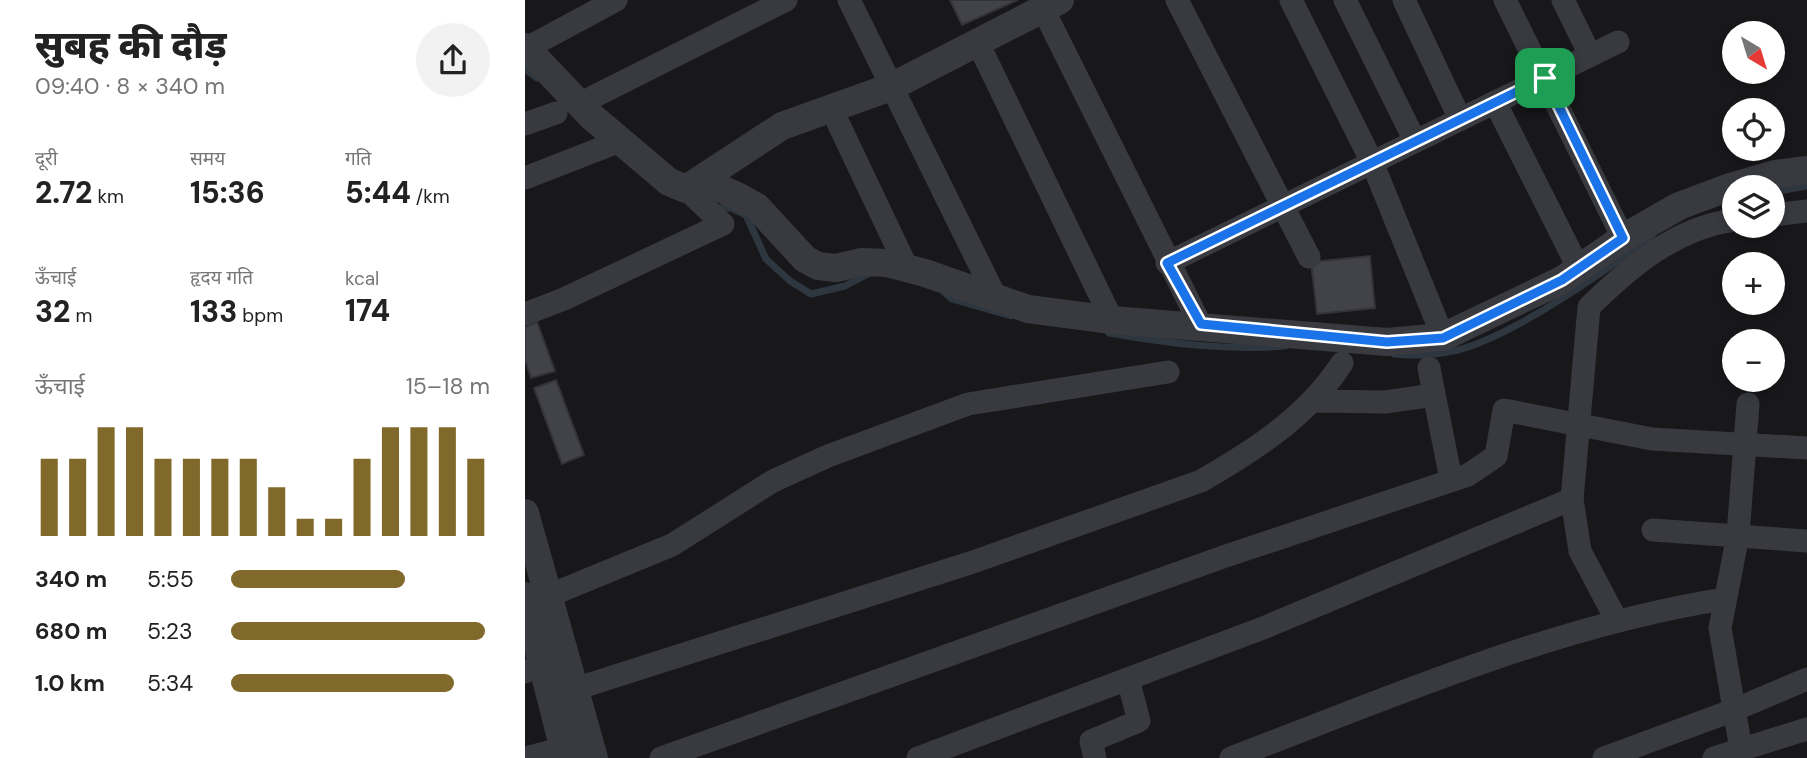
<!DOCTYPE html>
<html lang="hi">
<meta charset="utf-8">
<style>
body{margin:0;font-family:"DM Sans","Noto Sans Devanagari",sans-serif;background:#f2f2f2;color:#222;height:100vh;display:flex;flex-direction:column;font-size:26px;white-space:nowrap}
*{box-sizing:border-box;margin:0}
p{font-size:23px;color:#767676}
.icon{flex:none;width:38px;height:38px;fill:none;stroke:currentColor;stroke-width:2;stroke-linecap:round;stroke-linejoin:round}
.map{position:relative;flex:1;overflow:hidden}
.details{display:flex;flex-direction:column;background:#fff;width:525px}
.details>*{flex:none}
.needle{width:46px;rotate:142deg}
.buttons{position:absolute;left:1197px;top:21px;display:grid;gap:14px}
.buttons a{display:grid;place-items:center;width:63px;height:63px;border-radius:50%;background:#fff;box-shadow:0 4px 10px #0003;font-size:35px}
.pin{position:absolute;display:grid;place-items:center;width:60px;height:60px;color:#fff;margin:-30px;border-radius:14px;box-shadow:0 4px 10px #0006}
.round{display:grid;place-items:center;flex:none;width:74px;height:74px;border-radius:37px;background:#f2f2f2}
.summary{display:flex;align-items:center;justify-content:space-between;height:119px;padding:0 35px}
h1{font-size:38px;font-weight:800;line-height:52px}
.figures{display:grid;grid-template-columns:repeat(3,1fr);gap:10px;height:119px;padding:7px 35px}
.figures div{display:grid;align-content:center}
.figures b{font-size:30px;font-weight:800}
.figures small{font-size:19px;font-weight:400}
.figures p{font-size:19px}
.chart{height:196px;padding:14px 35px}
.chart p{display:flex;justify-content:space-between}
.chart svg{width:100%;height:126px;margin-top:7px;stroke:#81692b;stroke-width:6}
ul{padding:0 35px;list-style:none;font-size:23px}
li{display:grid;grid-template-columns:112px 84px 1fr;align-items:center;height:52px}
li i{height:18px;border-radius:9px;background:#81692b}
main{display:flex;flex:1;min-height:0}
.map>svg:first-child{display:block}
</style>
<main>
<section class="details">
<div class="summary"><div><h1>सुबह की दौड़</h1><p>09:40 · 8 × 340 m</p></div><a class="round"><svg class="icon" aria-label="share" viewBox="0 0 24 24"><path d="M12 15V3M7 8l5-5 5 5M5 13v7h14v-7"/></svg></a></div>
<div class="figures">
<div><p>दूरी</p><b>2.72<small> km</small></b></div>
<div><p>समय</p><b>15:36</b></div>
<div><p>गति</p><b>5:44<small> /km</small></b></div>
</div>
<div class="figures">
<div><p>ऊँचाई</p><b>32<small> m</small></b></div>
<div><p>हृदय गति</p><b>133<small> bpm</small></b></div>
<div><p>kcal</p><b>174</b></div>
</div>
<div class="chart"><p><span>ऊँचाई</span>15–18 m</p>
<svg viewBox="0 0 160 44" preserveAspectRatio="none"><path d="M5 44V17M15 44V17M25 44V6M35 44V6M45 44V17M55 44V17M65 44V17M75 44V17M85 44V27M95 44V38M105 44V38M115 44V17M125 44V6M135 44V6M145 44V6M155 44V17"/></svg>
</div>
<ul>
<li><b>340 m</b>5:55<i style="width:67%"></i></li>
<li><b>680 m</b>5:23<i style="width:98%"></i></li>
<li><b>1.0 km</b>5:34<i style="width:86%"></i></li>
</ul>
</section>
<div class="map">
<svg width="1282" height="758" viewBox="0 0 1282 758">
<rect width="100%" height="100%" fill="#18181b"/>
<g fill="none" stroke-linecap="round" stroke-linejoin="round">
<!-- stream -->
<g stroke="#2e363f" stroke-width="7">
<path d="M0,69L12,78"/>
<path d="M1248,192L1282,186"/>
<path d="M190,208H206L221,215L241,259L265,281L286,294L320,286L345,273"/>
<path d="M419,292L427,299L486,316"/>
<path d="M584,333C643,343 700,351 760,346"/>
<path d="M869,354C891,356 911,355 933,350C990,335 1078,272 1127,237"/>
</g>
</g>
<!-- building -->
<g fill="#424348" stroke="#323237" stroke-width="2">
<path d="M425,0H493L437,25Z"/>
<path d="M845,256L850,308L792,314L786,262Z"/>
<path d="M12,322L30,371L6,378L0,360V327Z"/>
<path d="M31,380L59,455L37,464L9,388Z"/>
</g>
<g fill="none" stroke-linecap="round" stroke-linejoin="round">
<!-- minor -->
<g stroke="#393a40" stroke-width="23">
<path d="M324,0L471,298"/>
<path d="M652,0L784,257"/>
<path d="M766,0L847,162L918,337"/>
<path d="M820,0L890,141"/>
<path d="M879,0L935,119"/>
<path d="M980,0L1098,238"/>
<path d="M1038,0L1065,55"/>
<path d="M518,9L675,324"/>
<path d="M453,43L587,320"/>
<path d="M0,49L91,0"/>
<path d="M970,102L1054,269"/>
<path d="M54,104L261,0"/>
<path d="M306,108L382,268"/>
<path d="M0,124L31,113"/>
<path d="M0,178L95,141"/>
<path d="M1248,215L1282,211"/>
<path d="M642,263L1093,42"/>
<path d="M0,314L39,299L198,224L161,189"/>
<path d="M904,368L926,480"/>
<path d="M788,401L860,402L909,395"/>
<path d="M1128,530L1282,541"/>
<path d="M23,596L147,545L248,481L303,456L443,404L643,372"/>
<path d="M1092,621L1055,551L1047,499L1064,307C1105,267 1150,228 1209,220"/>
<path d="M0,672L20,665"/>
<path d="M50,689L448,562L676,481C730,450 783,416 817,363"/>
<path d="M1216,749L1195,628L1213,535L1223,404"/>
<path d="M0,758L39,748"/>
<path d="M136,758L698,557L943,475L971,456L979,410L1127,439L1282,448"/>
<path d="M393,758L738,628L1047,499"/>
<path d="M570,758L566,741L614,721L603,679"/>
<path d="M706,758C866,697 1028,626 1199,599"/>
<path d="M1079,758L1209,710L1282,679"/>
<path d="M1189,758L1282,729"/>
</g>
<!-- tertiary -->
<g stroke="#393a40" stroke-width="28">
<path d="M0,47L66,116L144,182L161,189L188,185L214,197L232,207L280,259L293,266L311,268L337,262L362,263L400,273L503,309L587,320L862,342L918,337L1037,280L1098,238L1154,206L1202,188L1250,174L1282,170"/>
<path d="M164,187L257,126L366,87L535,0"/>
<path d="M0,513L69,758"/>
<path d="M0,596L41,758"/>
</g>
</g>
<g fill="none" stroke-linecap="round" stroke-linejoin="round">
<!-- route casing -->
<g stroke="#fff" stroke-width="14">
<path id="route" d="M1020,78L1098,238L1037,280L918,338L862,342L676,324L642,263Z"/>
</g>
<!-- route -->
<use href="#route" stroke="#1a73e8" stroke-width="9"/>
</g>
</svg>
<div class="buttons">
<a><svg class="needle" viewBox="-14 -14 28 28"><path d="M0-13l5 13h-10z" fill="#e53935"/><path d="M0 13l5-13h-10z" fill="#767676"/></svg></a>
<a><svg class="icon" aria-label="locate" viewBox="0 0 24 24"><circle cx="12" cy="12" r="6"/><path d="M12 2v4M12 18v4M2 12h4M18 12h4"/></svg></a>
<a><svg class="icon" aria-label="layers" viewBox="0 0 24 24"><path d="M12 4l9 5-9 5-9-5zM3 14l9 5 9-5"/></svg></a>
<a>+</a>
<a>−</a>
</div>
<div class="pin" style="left:1020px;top:78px;background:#1e9e55"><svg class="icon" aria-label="arrive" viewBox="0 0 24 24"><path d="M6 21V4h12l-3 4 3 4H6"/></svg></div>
</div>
</main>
